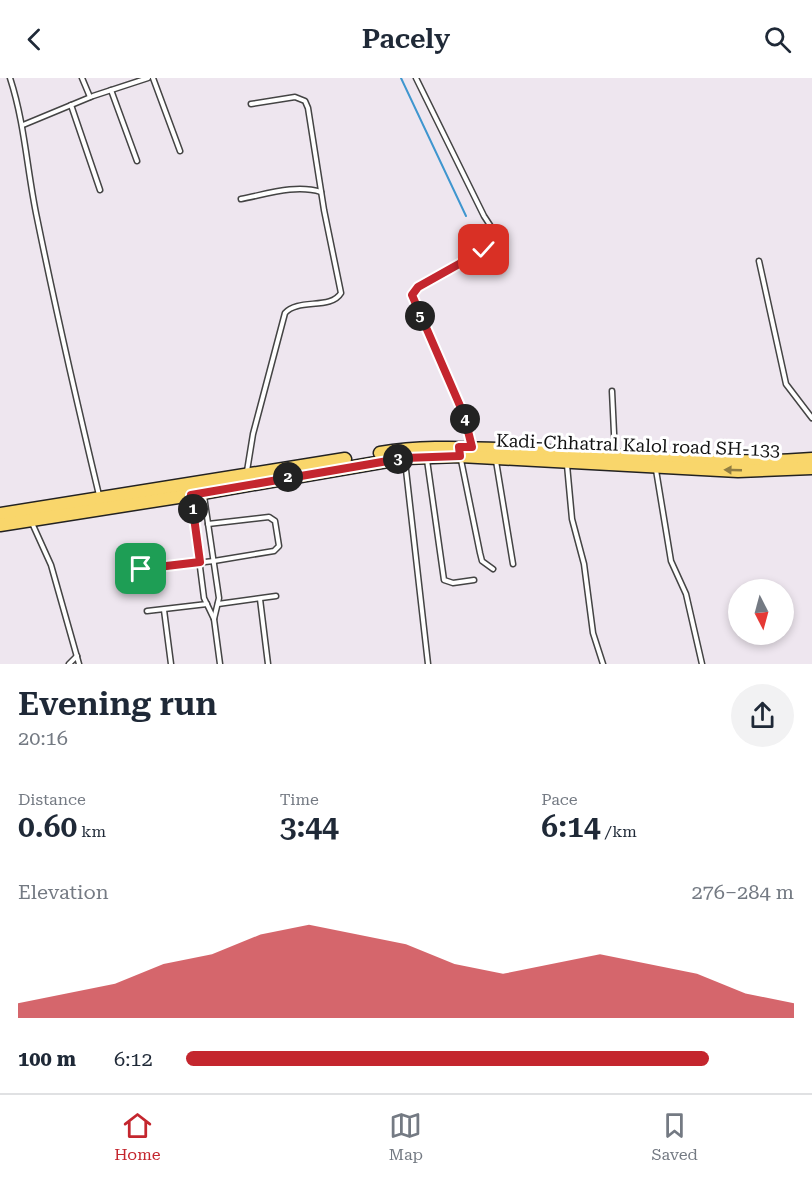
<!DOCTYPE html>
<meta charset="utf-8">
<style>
body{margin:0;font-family:"Roboto Serif",serif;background:#f2f2f3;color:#1f2937;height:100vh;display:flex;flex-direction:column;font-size:22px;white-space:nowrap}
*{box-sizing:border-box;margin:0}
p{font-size:20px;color:#747a83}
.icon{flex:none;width:33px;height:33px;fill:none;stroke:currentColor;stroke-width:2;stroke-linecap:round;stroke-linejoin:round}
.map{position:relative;height:586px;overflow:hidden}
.sheet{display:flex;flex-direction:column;background:#fff;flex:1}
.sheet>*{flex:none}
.needle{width:39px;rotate:174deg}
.fabs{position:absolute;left:728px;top:501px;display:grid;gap:12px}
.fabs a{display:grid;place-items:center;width:66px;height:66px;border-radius:50%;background:#fff;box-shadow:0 3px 9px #0003;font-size:30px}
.pin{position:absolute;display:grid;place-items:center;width:51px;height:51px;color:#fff;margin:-26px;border-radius:12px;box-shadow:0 3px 9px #0006}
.km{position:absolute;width:30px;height:30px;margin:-15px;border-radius:50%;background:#222;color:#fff;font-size:16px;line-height:30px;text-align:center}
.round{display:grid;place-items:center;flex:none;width:63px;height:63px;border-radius:32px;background:#f2f2f3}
.summary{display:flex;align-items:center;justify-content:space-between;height:102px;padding:0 18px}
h1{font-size:33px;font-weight:600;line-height:45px}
.metrics{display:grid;grid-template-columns:repeat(3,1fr);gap:9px;height:102px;padding:6px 18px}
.metrics div{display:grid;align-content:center}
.metrics b{font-size:30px;font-weight:600}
.metrics small{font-size:16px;font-weight:400}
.metrics p{font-size:16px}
.chart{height:168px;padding:12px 18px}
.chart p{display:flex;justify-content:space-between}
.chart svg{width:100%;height:108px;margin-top:6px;fill:#c4262e;opacity:.7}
ul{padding:0 18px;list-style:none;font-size:20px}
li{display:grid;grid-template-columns:96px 72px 1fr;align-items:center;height:45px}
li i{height:15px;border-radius:8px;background:#c4262e}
header{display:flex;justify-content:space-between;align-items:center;height:78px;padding:0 18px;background:#fff;font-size:27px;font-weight:600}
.tabs{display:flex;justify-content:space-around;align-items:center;height:84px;border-top:2px solid #e0e1e3;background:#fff;font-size:16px;color:#747a83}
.tabs a{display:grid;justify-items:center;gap:3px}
.tabs .active{color:#c4262e}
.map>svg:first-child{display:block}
</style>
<header><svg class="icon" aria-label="back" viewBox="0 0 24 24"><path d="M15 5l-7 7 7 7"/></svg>Pacely<svg class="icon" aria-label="search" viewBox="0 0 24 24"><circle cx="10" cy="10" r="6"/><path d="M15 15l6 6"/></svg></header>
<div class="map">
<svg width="812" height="586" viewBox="0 0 812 586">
<rect width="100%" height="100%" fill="#fffdf5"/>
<!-- industrial -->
<path fill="#eee6ef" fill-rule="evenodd" d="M0,0H812V586H0ZM738,512H783V556H738Z"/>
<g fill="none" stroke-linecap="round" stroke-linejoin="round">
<!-- stream -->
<path stroke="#3f96cf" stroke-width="2" d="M401,0L466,138"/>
<!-- service casing -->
<g stroke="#444" stroke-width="7">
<g id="service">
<path d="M10,0C25,46 27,93 37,140C56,233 77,325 99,417"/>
<path d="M82,0L90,19"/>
<path d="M153,0L180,73"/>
<path d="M416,0L484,138L499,161L490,169L418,209L412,217L464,337L471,368"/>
<path d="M111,12L137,83"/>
<path d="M71,27L100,112"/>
<path d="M23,47L93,18L148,0"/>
<path d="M241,121C267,116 296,106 321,114"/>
<path d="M759,183L786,306L812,340"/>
<path d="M612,313L615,376"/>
<path d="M427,382L444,502L453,505L474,502"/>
<path d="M461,382L480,475L482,483L493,491"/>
<path d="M405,383L428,586"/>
<path d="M496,383L513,486"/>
<path d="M567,387L572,441L584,486L593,555L603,586"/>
<path d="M656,392L671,483L686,516L702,586"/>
<path d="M247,393L253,356L285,235C298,220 331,232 341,215L324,132L308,30L305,23L295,19L251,26"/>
<path d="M204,418L219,520L214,541"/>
<path d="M191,419L204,520L214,541L220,586"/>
<path d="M32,445L51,487L79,586"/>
<path d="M141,491L214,483L274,473L279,468L275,443L269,439L208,446"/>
<path d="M260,521L268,586"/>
<path d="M218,526L276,518"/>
<path d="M164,532L171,586"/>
<path d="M147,533L207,526"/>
<path d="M69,586L77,578"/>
</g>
</g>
<!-- primary casing -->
<g stroke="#222" stroke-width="15">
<g id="primary">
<path d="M380,375C422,368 461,370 503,371C605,374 709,389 812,381"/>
<path d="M0,436L345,381"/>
<path d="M0,447L191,417L405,380L460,378L738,393L812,390"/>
</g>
</g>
<!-- service -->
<use href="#service" stroke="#fff" stroke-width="4"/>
<!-- primary -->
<use href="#primary" stroke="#f9d66b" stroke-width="12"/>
</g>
<!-- one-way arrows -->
<defs><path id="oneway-solid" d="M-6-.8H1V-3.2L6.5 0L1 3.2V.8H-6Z" transform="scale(1.5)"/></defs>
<use fill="#917d42" href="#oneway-solid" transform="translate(733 392) rotate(-178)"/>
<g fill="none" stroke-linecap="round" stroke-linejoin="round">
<!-- route casing -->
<g stroke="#fff" stroke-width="12">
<path id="route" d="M141,491L200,484L191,417L405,380L460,378L459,369H472L464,337L412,217L418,209L484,172"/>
</g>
<!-- route -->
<use href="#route" stroke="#c4262e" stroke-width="8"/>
</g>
<g text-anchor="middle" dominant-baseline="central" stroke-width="6" stroke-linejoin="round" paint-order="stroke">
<!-- street labels -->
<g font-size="18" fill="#111" stroke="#fff">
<text transform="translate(638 367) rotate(2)">Kadi-Chhatral Kalol road SH-133</text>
</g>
</g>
</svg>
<div class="fabs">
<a><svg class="needle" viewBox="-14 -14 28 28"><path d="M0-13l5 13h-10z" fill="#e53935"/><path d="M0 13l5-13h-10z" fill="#747a83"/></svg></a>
</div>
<div class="pin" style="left:141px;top:491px;background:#1e9e55"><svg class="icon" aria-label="arrive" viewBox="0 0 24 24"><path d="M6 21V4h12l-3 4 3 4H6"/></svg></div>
<div class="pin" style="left:484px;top:172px;background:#d93025"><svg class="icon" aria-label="check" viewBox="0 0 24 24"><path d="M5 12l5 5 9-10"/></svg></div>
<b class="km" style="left:193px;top:431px">1</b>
<b class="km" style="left:288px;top:399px">2</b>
<b class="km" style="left:398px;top:381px">3</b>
<b class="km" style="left:465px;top:341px">4</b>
<b class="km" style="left:420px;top:238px">5</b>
</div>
<section class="sheet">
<div class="summary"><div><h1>Evening run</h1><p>20:16</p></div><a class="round"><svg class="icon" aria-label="share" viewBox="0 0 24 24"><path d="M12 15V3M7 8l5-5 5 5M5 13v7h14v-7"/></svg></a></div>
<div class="metrics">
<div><p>Distance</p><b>0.60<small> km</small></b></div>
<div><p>Time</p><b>3:44</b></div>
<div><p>Pace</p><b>6:14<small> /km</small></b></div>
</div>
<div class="chart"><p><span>Elevation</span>276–284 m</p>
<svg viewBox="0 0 160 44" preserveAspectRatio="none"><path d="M0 44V38L10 34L20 30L30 22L40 18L50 10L60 6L70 10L80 14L90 22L100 26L110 22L120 18L130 22L140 26L150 34L160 38V44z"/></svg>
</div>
<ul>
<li><b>100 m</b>6:12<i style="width:86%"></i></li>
</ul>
</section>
<nav class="tabs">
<a class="active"><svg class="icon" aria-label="home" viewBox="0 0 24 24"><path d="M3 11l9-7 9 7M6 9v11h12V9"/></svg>Home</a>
<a><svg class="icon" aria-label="map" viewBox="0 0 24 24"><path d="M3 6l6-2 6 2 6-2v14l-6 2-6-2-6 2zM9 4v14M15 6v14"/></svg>Map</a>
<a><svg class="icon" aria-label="saved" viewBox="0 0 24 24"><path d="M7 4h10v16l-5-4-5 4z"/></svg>Saved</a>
</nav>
